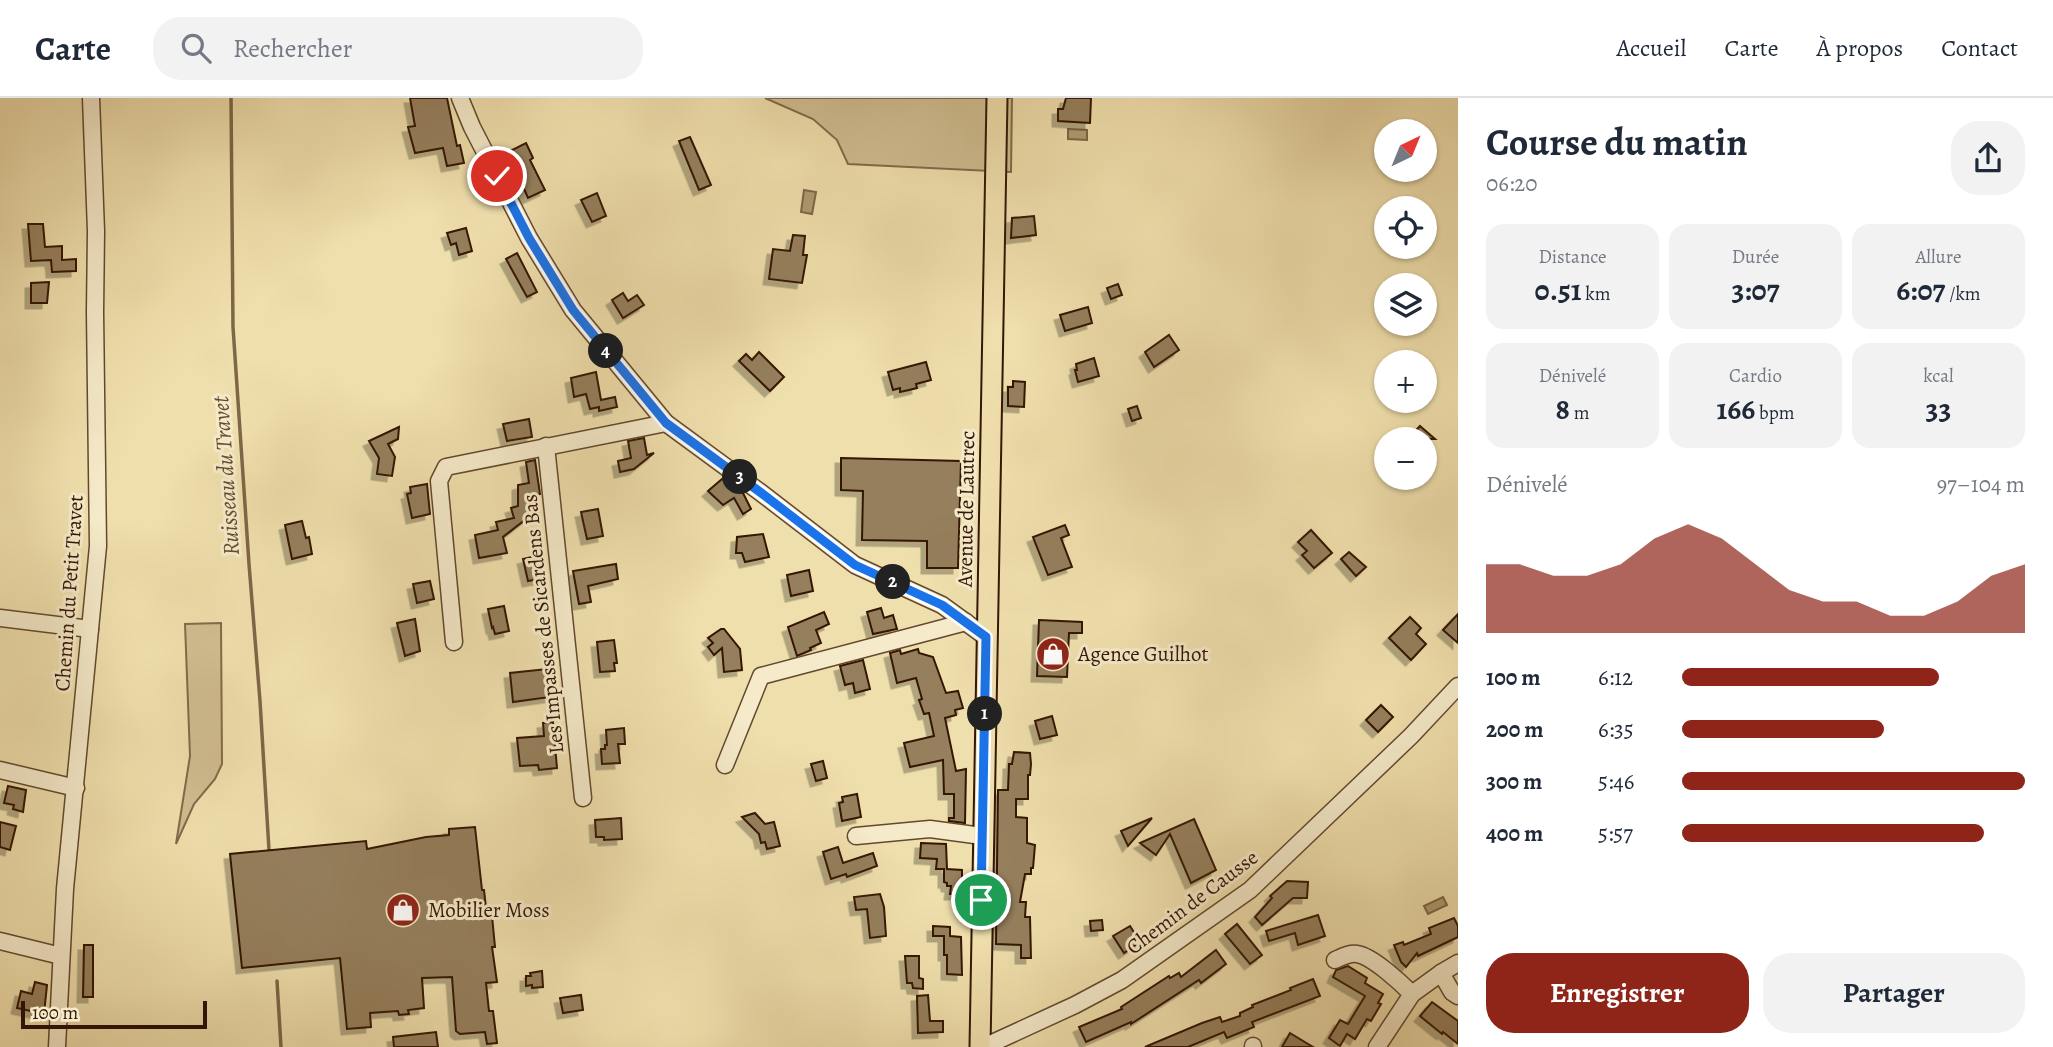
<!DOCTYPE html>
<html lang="fr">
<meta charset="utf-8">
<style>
body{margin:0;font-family:Alegreya,serif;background:#f2f2f3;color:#1f2937;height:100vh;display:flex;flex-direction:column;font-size:26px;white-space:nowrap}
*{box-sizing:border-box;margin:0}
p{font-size:23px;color:#747a83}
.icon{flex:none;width:38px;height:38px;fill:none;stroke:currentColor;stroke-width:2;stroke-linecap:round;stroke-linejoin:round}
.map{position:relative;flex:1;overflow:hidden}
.drawer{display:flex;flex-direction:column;background:#fff;width:595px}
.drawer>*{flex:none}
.needle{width:46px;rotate:43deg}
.fabs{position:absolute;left:1374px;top:21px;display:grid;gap:14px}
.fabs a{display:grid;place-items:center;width:63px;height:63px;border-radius:50%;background:#fff;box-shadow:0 2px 5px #0004;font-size:35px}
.scale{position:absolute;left:21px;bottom:18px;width:186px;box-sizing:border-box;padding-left:7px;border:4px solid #341605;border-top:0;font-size:19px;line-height:24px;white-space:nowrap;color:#341605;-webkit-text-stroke:5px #f5eac9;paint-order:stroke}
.pin{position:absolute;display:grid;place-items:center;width:60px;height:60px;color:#fff;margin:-30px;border:4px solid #fff;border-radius:50%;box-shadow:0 2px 7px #0007}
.km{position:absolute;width:35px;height:35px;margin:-18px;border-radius:50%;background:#222;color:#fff;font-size:19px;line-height:35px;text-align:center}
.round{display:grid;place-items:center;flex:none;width:74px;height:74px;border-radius:28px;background:#f2f2f3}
.headline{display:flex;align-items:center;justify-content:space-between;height:119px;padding:0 28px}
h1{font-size:38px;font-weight:700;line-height:52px}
.stats{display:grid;grid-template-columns:repeat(3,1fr);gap:10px;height:119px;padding:7px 28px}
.stats div{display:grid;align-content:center;border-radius:18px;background:#f2f2f3;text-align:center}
.stats b{font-size:30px;font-weight:700}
.stats small{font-size:19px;font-weight:400}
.stats p{font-size:19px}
.chart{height:196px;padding:14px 28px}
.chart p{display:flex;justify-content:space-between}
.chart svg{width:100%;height:126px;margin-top:7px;fill:#8f2418;opacity:.7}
.cta{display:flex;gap:14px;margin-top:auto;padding:14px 28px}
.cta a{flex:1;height:80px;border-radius:28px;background:#8f2418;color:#fff;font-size:28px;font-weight:700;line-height:80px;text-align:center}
.cta a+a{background:#f2f2f3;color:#1f2937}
ul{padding:0 28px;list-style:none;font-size:23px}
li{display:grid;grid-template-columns:112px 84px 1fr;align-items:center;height:52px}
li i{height:18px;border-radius:9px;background:#8f2418}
header{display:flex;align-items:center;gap:42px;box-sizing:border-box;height:98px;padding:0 35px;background:#fff;border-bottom:2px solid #e0e1e3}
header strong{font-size:33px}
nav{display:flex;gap:38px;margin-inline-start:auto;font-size:24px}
.search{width:490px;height:63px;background:#f2f2f3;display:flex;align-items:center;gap:18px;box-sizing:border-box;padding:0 24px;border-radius:28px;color:#747a83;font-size:26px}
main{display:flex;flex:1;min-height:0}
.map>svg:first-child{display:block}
</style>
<header>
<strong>Carte</strong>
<div class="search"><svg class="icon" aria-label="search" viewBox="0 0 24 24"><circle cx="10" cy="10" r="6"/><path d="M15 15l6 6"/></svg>Rechercher</div>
<nav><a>Accueil</a><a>Carte</a><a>À propos</a><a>Contact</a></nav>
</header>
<main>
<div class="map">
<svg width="1458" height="949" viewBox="0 0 1458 949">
<defs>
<filter id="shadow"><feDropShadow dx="-5.5" dy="5.5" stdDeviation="0" flood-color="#0004"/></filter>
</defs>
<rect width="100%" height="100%" fill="#efdfac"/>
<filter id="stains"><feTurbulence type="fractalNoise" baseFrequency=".00286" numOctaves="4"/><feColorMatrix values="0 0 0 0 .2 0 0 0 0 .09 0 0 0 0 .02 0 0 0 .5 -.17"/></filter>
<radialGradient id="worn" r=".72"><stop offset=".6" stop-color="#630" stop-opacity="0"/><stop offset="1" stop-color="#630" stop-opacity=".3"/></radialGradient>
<!-- green -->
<g fill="#cfbd90" stroke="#826a4a" stroke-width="2">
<path d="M765,0H1012L1011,74L848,66L837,42L813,21Z"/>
<path d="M221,525L222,666L215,681L194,706L176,746L190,658L185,526Z"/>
</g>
<!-- water -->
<g fill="#af9b73" stroke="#7e6647" stroke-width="2">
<path d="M1068,31L1087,32V42L1068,41Z"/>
<path d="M804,92L816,94L812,116L801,114Z"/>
<path d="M1443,799L1447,807L1428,816L1424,808Z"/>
</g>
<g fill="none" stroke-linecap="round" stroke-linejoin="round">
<!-- stream -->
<g stroke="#7e6647" stroke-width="3.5">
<path d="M231,0L233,229L249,466L260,603L269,752"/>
<path d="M277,883L281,949"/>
</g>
</g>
<!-- building -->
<g fill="#957f5c" stroke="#341605" stroke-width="2" filter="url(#shadow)">
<path d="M410,0H447L457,48L460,47L464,65L447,68L443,50L415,55L408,29L415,28Z"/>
<path d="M1066,0H1091L1090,25L1058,23V11H1063Z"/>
<path d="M690,39L711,87L699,92L679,43Z"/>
<path d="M526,45L533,60L530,62L545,92L528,100L508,54Z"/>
<path d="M597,95L606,118L592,124L581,102Z"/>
<path d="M1034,118L1036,137L1011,140L1012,120Z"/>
<path d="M28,126H43L45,149L62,148V162L76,161V173L52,174L51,162L31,163Z"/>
<path d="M466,130L472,153L459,157L456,145L451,147L447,135Z"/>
<path d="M793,137L805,138L803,157H807L802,185L769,181L773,151L790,153Z"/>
<path d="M517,155L537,194L527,199L506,161Z"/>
<path d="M49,184L47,205H31V185Z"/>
<path d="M1118,186L1122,197L1111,201L1107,190Z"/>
<path d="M623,195L628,203L637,197L644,207L623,220L612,202Z"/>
<path d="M1088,209L1092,225L1065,233L1060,217Z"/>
<path d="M1169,237L1179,252L1154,269L1145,254Z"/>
<path d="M759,254L784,279L770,293L739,263L746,256L752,262Z"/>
<path d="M1094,260L1099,278L1078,284L1075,272H1077L1076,266Z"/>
<path d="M926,264L931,282L916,286L917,290L909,292L900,294V290L893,292L888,274Z"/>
<path d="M596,274L601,302L615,299L617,309L599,313V309L590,311L586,296L574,299L571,280Z"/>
<path d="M1013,283L1025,284L1024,309L1008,308V289H1013Z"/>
<path d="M1137,308L1141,320L1132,323L1128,311Z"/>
<path d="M529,321L532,339L507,343L503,326Z"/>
<path d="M1420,328L1435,341H1408Z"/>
<path d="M399,329L398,341L388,346L395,359L392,378L377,376L379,360L369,343Z"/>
<path d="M644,340L647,357L654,355L634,371L620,374L618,363L631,360L628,343Z"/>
<path d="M841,360L961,363L958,470H927V443L862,442L863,393L841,392Z"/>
<path d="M535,362L540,396L536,397L539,416L530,418L503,439L507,455L479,460L475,437L498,432L496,424L514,420L511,410L518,408V387L529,385L526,364Z"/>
<path d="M722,381L743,395L751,411L743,416L734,400L723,407L708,393Z"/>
<path d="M427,386L430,416L412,420L407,396L411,395L410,389Z"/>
<path d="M598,411L603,438L587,441L581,414Z"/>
<path d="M302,423L306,440L309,439L312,456L292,461L285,427Z"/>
<path d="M1065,427L1069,437L1061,440L1072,469L1048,477L1033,439Z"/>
<path d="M1311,432L1332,455L1314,470L1302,457L1307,453L1298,444Z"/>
<path d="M763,436L769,459L745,464L742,455H736L737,439Z"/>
<path d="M1349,454L1366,469L1356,478L1341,461Z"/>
<path d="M541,457L545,480L528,483L523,461Z"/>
<path d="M616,466L618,481L588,488L591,504L579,506L573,473Z"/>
<path d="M809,472L813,493L791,498L787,477Z"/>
<path d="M430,483L434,501L417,505L413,486Z"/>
<path d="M504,508L509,533L495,536L493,529L492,530L488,511Z"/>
<path d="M881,510L884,520L893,517L897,531L873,536L867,514Z"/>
<path d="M824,514L829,526L816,532L821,545L810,550L811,552L797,558L788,529Z"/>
<path d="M1458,516V545L1443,532Z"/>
<path d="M1410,519L1421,530L1416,536L1426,546L1411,562L1389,540Z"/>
<path d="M415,521L420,553L405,558L397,525Z"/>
<path d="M1039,522L1082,524V535H1069L1067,579L1037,578Z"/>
<path d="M721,531H724L740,551L742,572L724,574L722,550L714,557L708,549L713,545L708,540Z"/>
<path d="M614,542L617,565H614L615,573L600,574L597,544Z"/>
<path d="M918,551L919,555L933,559L946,595L958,593L963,610L955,612L956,617L945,620L956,673L966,671L965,725L949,723V720H954V696H944L943,662L910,669L904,645L934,638L929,615L924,616L919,602L922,601L916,580L897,585L890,555L900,552L901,556Z"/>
<path d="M863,562L870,591L855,595L853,585L845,587L840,568Z"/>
<path d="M547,571L550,599L513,604L510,575Z"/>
<path d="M1381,607L1393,619L1378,634L1366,622Z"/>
<path d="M1052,618L1057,637L1040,641L1035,623Z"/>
<path d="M553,624L557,670L539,672L538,667L520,668L517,640L544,638L543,625Z"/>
<path d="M624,630L625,646H618L620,665L602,666L601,651H605V647H607L606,632Z"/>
<path d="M1014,654L1030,655L1031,666L1030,677H1028V701H1016V719L1027,720V745L1035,747L1033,770H1031V776H1025L1020,804H1026L1025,819H1030L1031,860H1021V847L996,846L998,692H1008L1009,666H1012Z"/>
<path d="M823,663L827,680L816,683L811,666Z"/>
<path d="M8,688L26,692L23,714L13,711L14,707L4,705Z"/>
<path d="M857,696L861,719L842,723L839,705L843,704L842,699Z"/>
<path d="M755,715L765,726L774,724L780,748L767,751L765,744L761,745L759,736L742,719Z"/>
<path d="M621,720L622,741L604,742V739H596L595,722Z"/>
<path d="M1152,720L1128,748L1121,733Z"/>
<path d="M1194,721L1216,772L1191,785L1170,736L1156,757L1140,745Z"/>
<path d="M0,724L16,728L10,752L0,749Z"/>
<path d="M475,729L482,792H484L487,818H492L495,849H492L497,884L486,885L489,913H493L497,945L487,946L485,934L460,936L456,933L452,879L422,880L424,910L408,912L409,916L399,917L398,913L370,915L371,929L347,931L340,860L242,870L230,756L366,743L367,751L426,739L449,737V731Z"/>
<path d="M921,745L946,746L947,771L962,772V796H950L951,788H947V785L944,784V771H936L937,761L920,760Z"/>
<path d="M838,749L843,765L873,755L877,768L847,779L846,776L831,781L823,754Z"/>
<path d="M1287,783L1308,784L1307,800H1293L1262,827L1255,819L1272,800L1270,798Z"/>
<path d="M880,796L884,809L886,838L870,840L867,811L856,812L854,799Z"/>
<path d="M1318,817L1325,838L1298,847L1295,835L1269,843L1266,833Z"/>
<path d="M1454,820L1458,828V839L1418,858L1417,855L1406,869L1401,864L1394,847L1403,844L1404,847L1431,836L1429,830Z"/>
<path d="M1102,822L1103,832L1091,833L1090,823Z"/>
<path d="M1237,826L1262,857L1250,866L1225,836Z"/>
<path d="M933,828L950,829V838L961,839L962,877L947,876V857H944V838H933Z"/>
<path d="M1130,828L1140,844L1124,855L1113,838Z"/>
<path d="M84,847H93V899H83Z"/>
<path d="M1216,852L1226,866L1201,885L1199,882L1131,926V924L1086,944L1079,929L1122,911L1121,909L1169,878L1170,880L1179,875L1181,879Z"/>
<path d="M905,858H919V880L923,881V891L913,890L912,885H907Z"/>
<path d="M1348,868L1367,880L1365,885L1383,896L1378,905L1381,906L1371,923L1367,921L1355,941L1347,936L1340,948L1329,940L1340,922L1348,926L1365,898L1333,879L1336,872Z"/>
<path d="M542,873L543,889L532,890V887L526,888V878H531L530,875Z"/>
<path d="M1313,881L1320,898L1252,924L1254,929L1227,940L1224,934L1188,949H1145L1202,925L1220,919L1222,924L1240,918V915L1253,909L1252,907L1291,892L1290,890Z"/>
<path d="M35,884L47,887L44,916L17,910L21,893L32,896Z"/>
<path d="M581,897L583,912L563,915L560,900Z"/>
<path d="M928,897L930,923H943V934L918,935L917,898Z"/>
<path d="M1432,904L1458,923V946L1443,934L1442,936L1420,918Z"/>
<path d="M436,934L438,949H394L393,939Z"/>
<path d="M1290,935L1313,949H1282Z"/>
</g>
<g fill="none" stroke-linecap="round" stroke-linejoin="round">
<!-- minor casing -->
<g stroke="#63482f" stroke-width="19">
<g id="minor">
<path d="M460,0L472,29L529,140L573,212L666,325L760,394L855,467L942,507L986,539"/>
<path d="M546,348L583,700"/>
<path d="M0,520L90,531"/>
<path d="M454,544L439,383L446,369L666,325"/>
<path d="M725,667L761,578L966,524"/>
<path d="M0,672L76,690"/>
<path d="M856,738L930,731L982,738"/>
<path d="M0,843L61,858"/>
<path d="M1335,862C1342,859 1349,855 1357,856C1372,858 1401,885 1412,896"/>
<path d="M1441,875L1452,894L1458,898"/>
<path d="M980,947H988L1075,907L1122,882L1250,792L1411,638L1458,588"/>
<path d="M57,949L65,791L98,448L95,214L96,133L91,0"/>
<path d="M1253,949V948"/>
<path d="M1377,949L1412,896L1441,875L1458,865"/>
</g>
</g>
<!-- major casing -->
<g stroke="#341605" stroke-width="23">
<path id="major" d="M980,949L997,0"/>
</g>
<!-- minor -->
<use href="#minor" stroke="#f5eac9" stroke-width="16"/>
<!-- major -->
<use href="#major" stroke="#efdfac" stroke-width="19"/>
</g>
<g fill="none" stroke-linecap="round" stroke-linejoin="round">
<!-- route casing -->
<g stroke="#fff" stroke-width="14">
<path id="route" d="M497,78L529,140L573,212L666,325L760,394L855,467L942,507L986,539L981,802"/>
</g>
<!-- route -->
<use href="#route" stroke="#1a73e8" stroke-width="9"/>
</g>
<!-- icons -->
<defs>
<g id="shop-disc" transform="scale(1.75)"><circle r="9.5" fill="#8f2418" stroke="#f5eac9"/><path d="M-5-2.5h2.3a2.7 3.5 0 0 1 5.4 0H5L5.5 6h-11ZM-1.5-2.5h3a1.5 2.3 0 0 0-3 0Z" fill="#fff"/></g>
</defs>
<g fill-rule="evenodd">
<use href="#shop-disc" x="1053" y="556"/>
<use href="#shop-disc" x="403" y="812"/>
</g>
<g text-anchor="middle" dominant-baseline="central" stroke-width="6" stroke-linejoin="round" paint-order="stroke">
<!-- street labels -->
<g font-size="21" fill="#341605" stroke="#f5eac9">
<text transform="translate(966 411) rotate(-89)">Avenue de Lautrec</text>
<text transform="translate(69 495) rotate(-86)">Chemin du Petit Travet</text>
<text transform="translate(543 526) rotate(-96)">Les Impasses de Sicardens Bas</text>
<text transform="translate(1192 804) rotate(-37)">Chemin de Causse</text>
</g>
<!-- poi labels -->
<g font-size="21" fill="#341605" stroke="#f5eac9" text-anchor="start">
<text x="1078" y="556">Agence Guilhot</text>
<text x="428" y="812">Mobilier Moss</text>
</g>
<!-- water labels -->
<g font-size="23" font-style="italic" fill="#654b31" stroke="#f5eac9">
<text transform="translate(226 378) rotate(-94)">Ruisseau du Travet</text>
</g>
</g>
<rect width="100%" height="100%" filter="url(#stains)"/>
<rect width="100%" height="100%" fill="url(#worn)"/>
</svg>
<div class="fabs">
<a><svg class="needle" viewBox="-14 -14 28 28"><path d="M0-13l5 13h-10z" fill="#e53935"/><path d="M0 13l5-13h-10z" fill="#747a83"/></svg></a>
<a><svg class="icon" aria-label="locate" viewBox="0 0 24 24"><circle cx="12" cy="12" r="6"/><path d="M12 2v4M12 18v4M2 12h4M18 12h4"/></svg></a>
<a><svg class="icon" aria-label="layers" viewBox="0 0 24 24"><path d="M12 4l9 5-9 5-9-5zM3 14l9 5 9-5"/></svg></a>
<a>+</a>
<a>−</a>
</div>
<div class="scale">100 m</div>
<div class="pin" style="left:981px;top:802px;background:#1e9e55"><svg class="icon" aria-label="arrive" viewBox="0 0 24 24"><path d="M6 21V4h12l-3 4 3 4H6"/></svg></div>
<div class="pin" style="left:497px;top:78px;background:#d93025"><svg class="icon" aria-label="check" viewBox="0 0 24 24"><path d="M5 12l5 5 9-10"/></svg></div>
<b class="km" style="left:985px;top:616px">1</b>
<b class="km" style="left:893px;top:484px">2</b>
<b class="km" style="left:740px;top:379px">3</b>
<b class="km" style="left:606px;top:253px">4</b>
</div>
<section class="drawer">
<div class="headline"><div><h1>Course du matin</h1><p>06:20</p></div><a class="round"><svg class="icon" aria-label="share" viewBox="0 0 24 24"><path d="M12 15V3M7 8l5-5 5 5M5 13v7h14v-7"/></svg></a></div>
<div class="stats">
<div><p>Distance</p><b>0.51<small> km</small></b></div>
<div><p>Durée</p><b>3:07</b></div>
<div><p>Allure</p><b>6:07<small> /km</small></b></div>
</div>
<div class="stats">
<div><p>Dénivelé</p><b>8<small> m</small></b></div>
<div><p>Cardio</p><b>166<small> bpm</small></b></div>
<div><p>kcal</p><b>33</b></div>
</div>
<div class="chart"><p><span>Dénivelé</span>97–104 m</p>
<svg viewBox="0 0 160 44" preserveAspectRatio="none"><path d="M0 44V20L10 20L20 24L30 24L40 20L50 11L60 6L70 11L80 20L90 29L100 33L110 33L120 38L130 38L140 33L150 24L160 20V44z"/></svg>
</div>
<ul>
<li><b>100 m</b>6:12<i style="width:75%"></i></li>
<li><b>200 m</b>6:35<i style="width:59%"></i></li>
<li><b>300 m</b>5:46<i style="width:100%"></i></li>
<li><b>400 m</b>5:57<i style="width:88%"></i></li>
</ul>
<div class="cta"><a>Enregistrer</a><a>Partager</a></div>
</section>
</main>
